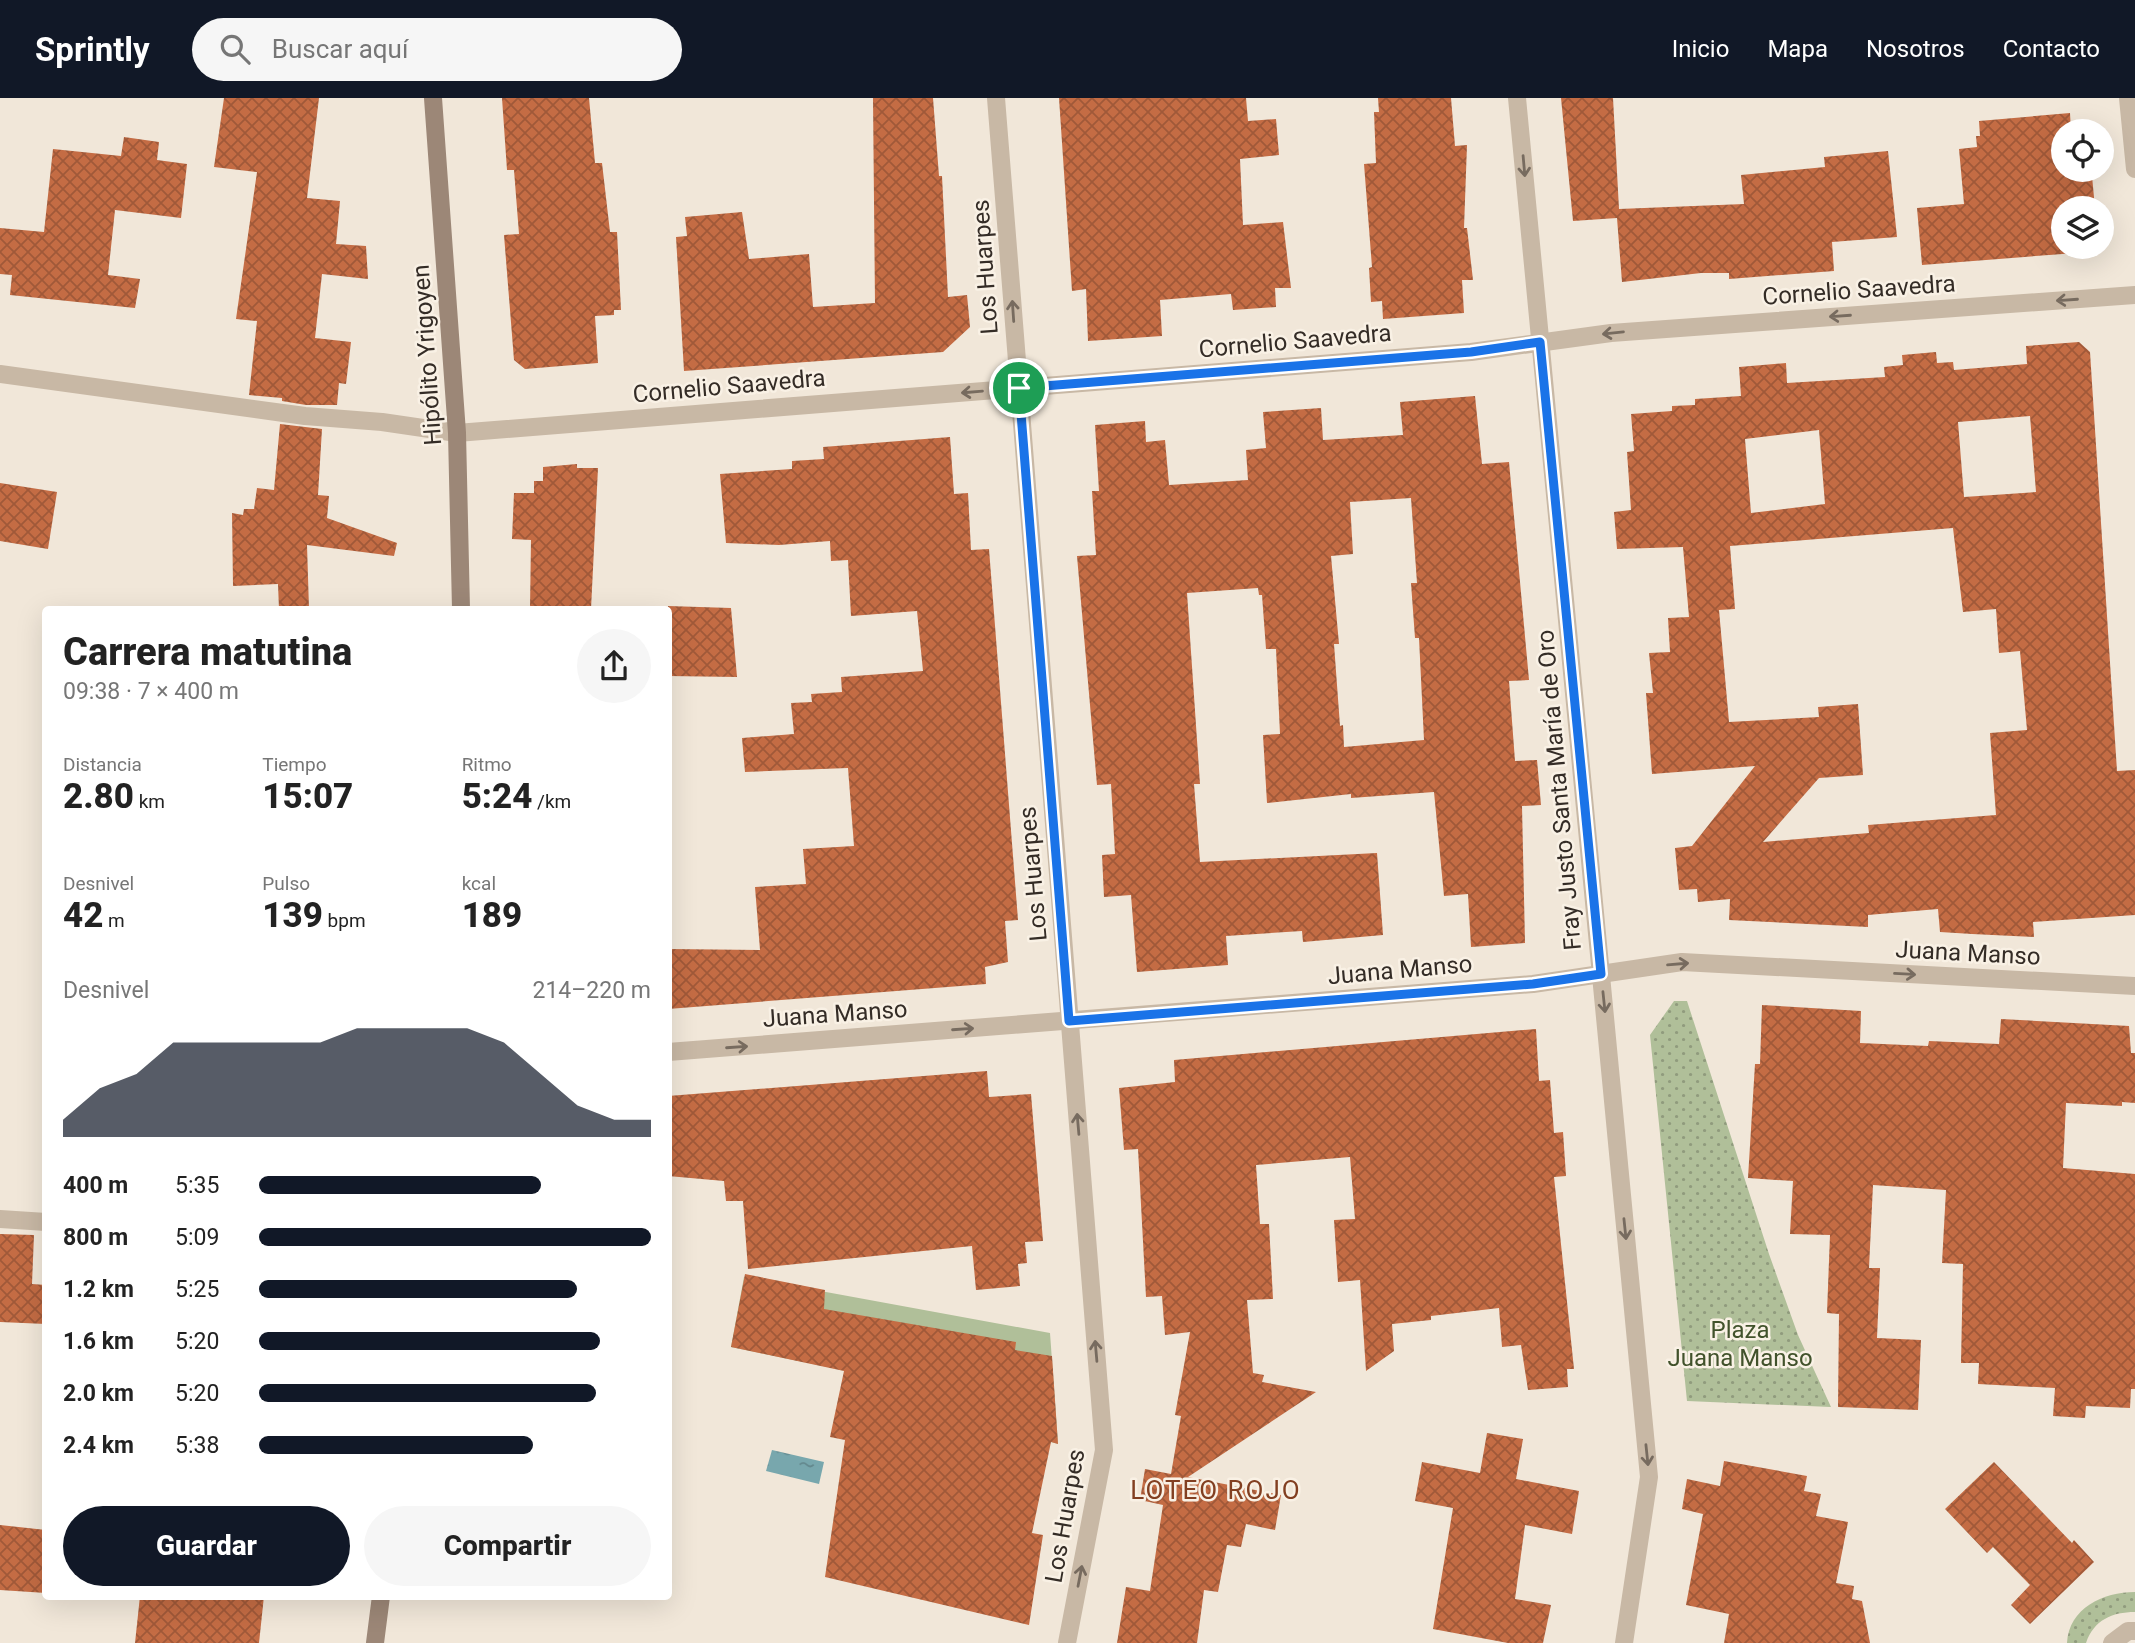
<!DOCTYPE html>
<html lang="es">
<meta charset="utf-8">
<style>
body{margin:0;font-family:Roboto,sans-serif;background:#f6f6f6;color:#222;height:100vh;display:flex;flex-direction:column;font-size:26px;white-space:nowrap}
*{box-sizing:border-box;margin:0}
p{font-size:23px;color:#767676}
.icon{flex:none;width:38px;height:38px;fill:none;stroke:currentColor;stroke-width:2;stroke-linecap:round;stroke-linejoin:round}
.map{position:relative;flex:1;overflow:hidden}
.sheet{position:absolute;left:42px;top:508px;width:630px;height:994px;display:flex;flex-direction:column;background:#fff;border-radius:7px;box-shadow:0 7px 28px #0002}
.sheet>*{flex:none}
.tools{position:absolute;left:2051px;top:21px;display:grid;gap:14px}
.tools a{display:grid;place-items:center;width:63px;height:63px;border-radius:50%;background:#fff;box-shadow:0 7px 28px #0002;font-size:35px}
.pin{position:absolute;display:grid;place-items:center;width:60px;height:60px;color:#fff;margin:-30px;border:4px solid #fff;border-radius:50%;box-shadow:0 2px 7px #0007}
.round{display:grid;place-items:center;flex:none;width:74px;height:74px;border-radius:37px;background:#f6f6f6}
.summary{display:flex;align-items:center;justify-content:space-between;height:119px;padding:0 21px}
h1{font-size:38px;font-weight:800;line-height:52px}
.stats{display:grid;grid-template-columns:repeat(3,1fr);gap:10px;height:119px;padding:7px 21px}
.stats div{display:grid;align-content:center}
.stats b{font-size:35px;font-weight:800}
.stats small{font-size:19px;font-weight:400}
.stats p{font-size:19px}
.chart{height:196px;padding:14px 21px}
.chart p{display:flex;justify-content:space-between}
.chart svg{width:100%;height:126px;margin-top:7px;fill:#111827;opacity:.7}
.button{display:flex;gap:14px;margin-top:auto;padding:14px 21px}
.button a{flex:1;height:80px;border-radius:42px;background:#111827;color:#fff;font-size:28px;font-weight:800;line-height:80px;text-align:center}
.button a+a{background:#f6f6f6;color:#222}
ul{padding:0 21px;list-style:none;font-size:23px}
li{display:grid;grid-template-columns:112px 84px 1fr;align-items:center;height:52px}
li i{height:18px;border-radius:9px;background:#111827}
header{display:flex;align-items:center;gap:42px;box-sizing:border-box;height:98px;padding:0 35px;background:#111827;color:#fff}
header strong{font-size:33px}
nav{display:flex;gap:38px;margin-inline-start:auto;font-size:24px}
.search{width:490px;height:63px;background:#f6f6f6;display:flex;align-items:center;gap:18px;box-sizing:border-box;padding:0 24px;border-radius:38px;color:#767676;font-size:26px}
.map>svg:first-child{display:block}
</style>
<header>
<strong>Sprintly</strong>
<div class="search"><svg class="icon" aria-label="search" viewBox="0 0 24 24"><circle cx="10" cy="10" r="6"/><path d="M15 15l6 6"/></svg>Buscar aquí</div>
<nav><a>Inicio</a><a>Mapa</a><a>Nosotros</a><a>Contacto</a></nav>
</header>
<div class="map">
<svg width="2135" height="1545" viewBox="0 0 2135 1545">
<defs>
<pattern id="grass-dots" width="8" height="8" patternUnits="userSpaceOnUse" patternTransform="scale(1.75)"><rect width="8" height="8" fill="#b0bf99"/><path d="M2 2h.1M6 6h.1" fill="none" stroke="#909b7d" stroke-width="1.8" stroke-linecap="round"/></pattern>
<pattern id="water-ripples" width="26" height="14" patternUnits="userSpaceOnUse" patternTransform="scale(1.75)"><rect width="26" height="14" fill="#78a7ad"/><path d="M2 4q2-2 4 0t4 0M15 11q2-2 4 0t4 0" fill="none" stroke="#63888d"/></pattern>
<pattern id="building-cross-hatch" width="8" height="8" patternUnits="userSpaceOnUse" patternTransform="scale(1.75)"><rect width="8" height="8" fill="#c46c44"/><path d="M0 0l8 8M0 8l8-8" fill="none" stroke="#a05939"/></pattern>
</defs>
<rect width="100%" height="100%" fill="#f1e7d9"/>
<!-- grass -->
<g fill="url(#grass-dots)">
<path d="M1674,903H1687L1769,1156L1798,1237L1831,1309L1687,1303L1650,937Z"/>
<path d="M2135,1494V1514C2112,1514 2094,1522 2086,1545H2067C2069,1510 2103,1494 2135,1494Z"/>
</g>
<!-- pitch -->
<path fill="#b0bf99" d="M744,1179L1050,1235L1058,1346L1009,1331L1013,1307L731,1249Z"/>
<!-- water -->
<path fill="url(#water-ripples)" d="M772,1352L824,1364L819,1386L766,1373Z"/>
<!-- building -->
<g fill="url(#building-cross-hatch)" fill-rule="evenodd">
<path d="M224,0H319L307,100L340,103L336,146L366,148L368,181L322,176L315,240L351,244L346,286L339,285L337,307H306L282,303V300L249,297L257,223L236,221L257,74L214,69Z"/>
<path d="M502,0H589L595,65H602L610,134H617L621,212H614V217L595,218L598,265L525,271L514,262L504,137L519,136L514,72H507Z"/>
<path d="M873,0H933L939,78H942L948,199L967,197L970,229L943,254L684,273L676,139L687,138L685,119L742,114L749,161L809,156L813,209L875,205Z"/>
<path d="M1059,0H1246L1248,23L1276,21L1279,57L1240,61L1243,127L1283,124L1291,190H1275L1276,209L1233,212L1231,196L1160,202L1162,238L1088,243L1086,191L1072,193Z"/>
<path d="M1378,0H1451L1455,48L1467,47L1464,130H1467L1473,182H1462L1464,215L1383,221L1382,203L1371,204L1369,170L1372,169L1364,66L1376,65L1374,14H1379Z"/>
<path d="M1561,0H1613L1619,111L1744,106L1741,77L1825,69L1824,59L1888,53L1897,139L1832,144L1834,173L1729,181V175H1701L1622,184L1617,120L1573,123Z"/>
<path d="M2070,15L2071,33H2063V72H2075L2076,80L2092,78L2095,110H2063V149H2074L2075,155L1922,167L1917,110L1964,106L1959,51L1977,49L1976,38H1980L1979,23Z"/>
<path d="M124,39L159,44L157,62L187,66L181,120L115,112L108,177L140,181L135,210L10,197L12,177L0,176V130L44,134L53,51L121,58Z"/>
<path d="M2079,244L2090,254L2117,673L2135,672V817L2033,824L2034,839L1972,836L1940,834L1938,811L1868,817V829L1729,822L1730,801L1698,804L1697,791L1679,792L1675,750L1692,748L1755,668L1652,676L1646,595H1653L1649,555L1670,554L1668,520L1689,519L1683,449L1617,451L1614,414L1631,412L1627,354L1634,353L1631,316L1672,313V308L1695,307V301L1741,298L1739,269L1786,265L1787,285L1885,279L1884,269L1903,267L1902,257L1936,254L1937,265L1953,264L1954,272L2027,266L2026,248ZM2030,318L2036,394L1964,399L1958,324ZM1819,332L1825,406L1751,415L1745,341ZM1953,430L1963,514L1996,511L1999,555L2020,553L2027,632L1990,635L1996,717L1868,727L1869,735L1763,744L1819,680L1863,677L1858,606L1818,609L1819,619L1729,624L1719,512L1735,511L1730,448Z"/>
<path d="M1475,298L1482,366L1509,364L1529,582L1509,583L1515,663L1537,662L1541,707L1522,708L1525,845L1471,849L1468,796L1444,798L1434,694L1351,700V696L1267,705L1263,637L1280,636L1276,551H1266L1262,497H1259L1258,490L1187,495L1200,686H1194L1200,764L1377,755L1383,837L1303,844L1302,833L1226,838L1228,867L1137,874L1131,797L1104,799L1102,757L1115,756L1111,686L1097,687L1077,458L1096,457L1092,393H1099L1095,327L1145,323L1146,344L1165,342L1169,387L1248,382L1246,352L1266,350L1263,314L1321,310L1323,342L1403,337L1400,304ZM1411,400L1417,485H1411L1415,540H1419L1424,642L1344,649L1343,627L1340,628L1334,546H1339L1331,458L1353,456L1350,404Z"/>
<path d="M280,326L322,331L318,397L329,398L327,420L397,445L394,458L307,447L309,511H279L278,486L233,488L232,415L243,417L244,411H254L257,390L274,392Z"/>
<path d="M950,339L954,396L968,395L971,452L989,451L1018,822L1005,823L1008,864L985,869L986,886L668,911V851L760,852L755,789L806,786L803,751L854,748L848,670L745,674L742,640L794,636L791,605L812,604L811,596L842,594L841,579L923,573L917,513L851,518L848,462L831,463L830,443L779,447L726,445L720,376L792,371V363L824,361L823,349Z"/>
<path d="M577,366V370H598L591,511H530L531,442L512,441L514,395H534V383H543V369Z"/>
<path d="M0,385L57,394L48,451L0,443Z"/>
<path d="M668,508L731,510L737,579L668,578Z"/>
<path d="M1762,907L1861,913L1860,945L1928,948L1929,943L1999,946L2001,921L2129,928L2131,955H2135V1005L2122,1004V1008L2066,1005L2063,1070L2135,1076V1291H2131L2130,1310L2086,1308L2085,1320L2053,1318L2055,1290L1978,1286L1979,1265H1961L1963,1166L1942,1165L1946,1092L1873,1087L1869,1170H1880L1877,1240L1921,1242L1918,1312L1838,1309L1839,1216L1827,1215L1830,1137L1790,1136L1793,1083L1748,1080L1755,966H1760Z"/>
<path d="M1536,931L1539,983L1550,982L1554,1035L1563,1034L1566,1078L1554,1079L1574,1271H1567L1568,1289L1528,1292L1521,1247L1502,1249L1499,1210L1431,1218V1222L1392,1226L1394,1253L1366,1273L1360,1182L1338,1184L1334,1122L1355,1121L1350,1059L1256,1067L1260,1126H1269L1273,1201L1247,1202L1253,1275L1264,1277L1262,1284L1316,1294L1188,1379L1281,1397L1275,1432L1246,1426L1241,1449L1227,1447L1218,1494L1204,1492L1197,1545H1117L1126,1489L1150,1493L1163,1407L1140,1402L1145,1371L1171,1376L1181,1318L1175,1317L1190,1234L1165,1237L1162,1198L1146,1199L1138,1051L1124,1052L1119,990L1175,984L1174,962Z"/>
<path d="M987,973L989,999L1031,996L1043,1143L1025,1144L1027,1165L1018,1166L1020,1188L976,1192L972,1148L748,1171L743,1103H726L724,1083L668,1078V998Z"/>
<path d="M0,1136L34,1137L32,1186L46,1187V1226L0,1224Z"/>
<path d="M745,1176L825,1192L824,1211L1016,1244L1015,1252L1052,1258L1058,1346L1051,1344L1032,1435L1043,1437L1029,1527L825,1479L845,1342L830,1339L844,1273L731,1249Z"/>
<path d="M1487,1335L1523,1341L1516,1381L1579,1393L1572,1436L1525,1427L1515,1501L1551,1507L1543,1545H1508L1433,1531L1453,1410L1415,1403L1422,1364L1480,1375Z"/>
<path d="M1724,1363L1807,1378L1804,1393L1821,1396L1816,1418L1848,1424L1836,1485L1854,1488L1852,1501L1862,1503L1870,1545H1724L1729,1516L1686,1507L1703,1416L1682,1411L1687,1381L1720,1388Z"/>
<path d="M1994,1364L2072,1445L2074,1442L2094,1464L2030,1526L2011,1507L2030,1487L1993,1449L1987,1455L1945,1411Z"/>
<path d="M0,1427L46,1432V1495L0,1492Z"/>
<path d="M140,1498H264L259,1545H135Z"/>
</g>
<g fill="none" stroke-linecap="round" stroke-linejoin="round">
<!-- minor -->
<g stroke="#c8b8a5" stroke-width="18">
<path d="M996,0L1104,1352L1067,1545"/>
<path d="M1517,0L1649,1379L1624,1545"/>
<path d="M2128,0L2135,71"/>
<path d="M0,276L305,318L382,324L457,335L1471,254L1611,235L2135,197"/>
<path d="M668,954L1533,886L1682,864L2135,888"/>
<path d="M0,1121L46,1124"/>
<path d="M2112,1545L2128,1533H2135"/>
</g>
<!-- secondary -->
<g stroke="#9c8777" stroke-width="18">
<path d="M433,0L457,335L461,511"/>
<path d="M375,1545L381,1498"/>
</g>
</g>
<!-- one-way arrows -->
<defs><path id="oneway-shaft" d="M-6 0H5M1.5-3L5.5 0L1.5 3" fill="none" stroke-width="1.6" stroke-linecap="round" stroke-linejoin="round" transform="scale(1.75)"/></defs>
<g stroke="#776b5f">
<use href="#oneway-shaft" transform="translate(1524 68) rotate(85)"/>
<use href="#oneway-shaft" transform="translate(2067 202) rotate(176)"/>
<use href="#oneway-shaft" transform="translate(1013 213) rotate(-94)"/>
<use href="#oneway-shaft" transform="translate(1840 218) rotate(176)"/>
<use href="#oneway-shaft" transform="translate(1613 235) rotate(174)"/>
<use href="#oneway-shaft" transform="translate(972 294) rotate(175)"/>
<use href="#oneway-shaft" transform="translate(1678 866) rotate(-5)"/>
<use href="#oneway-shaft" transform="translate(1905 876) rotate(3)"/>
<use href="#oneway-shaft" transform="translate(1604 904) rotate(84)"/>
<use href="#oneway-shaft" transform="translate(963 931) rotate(-4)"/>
<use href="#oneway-shaft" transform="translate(737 949) rotate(-4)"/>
<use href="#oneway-shaft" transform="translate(1078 1026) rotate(-95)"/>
<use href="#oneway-shaft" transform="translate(1625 1131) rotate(84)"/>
<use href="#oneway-shaft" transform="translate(1096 1253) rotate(-95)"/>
<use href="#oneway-shaft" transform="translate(1647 1357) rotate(84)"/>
<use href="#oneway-shaft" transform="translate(1080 1478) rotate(-79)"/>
</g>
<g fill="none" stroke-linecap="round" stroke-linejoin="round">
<!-- route casing -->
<g stroke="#fff" stroke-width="14">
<path id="route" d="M1540,244L1601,876L1533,886L1069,923L1019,290L1471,254Z"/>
</g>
<!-- route -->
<use href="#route" stroke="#1a73e8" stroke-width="9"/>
</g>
<g text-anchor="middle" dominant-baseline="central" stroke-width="5" stroke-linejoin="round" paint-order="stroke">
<!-- street labels -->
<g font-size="24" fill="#342c26" stroke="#f9f1e5">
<text transform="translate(985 169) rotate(-94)">Los Huarpes</text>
<text transform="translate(1859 192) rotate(-4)">Cornelio Saavedra</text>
<text transform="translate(1295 243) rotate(-5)">Cornelio Saavedra</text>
<text transform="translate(427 257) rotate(-94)">Hipólito Yrigoyen</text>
<text transform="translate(729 288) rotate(-5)">Cornelio Saavedra</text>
<text transform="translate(1559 692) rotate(-95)">Fray Justo Santa María de Oro</text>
<text transform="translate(1033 776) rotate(-95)">Los Huarpes</text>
<text transform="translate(1968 855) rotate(3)">Juana Manso</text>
<text transform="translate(1400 872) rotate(-5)">Juana Manso</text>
<text transform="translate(835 916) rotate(-4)">Juana Manso</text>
<text transform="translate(1065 1418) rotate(-80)">Los Huarpes</text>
</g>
<!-- park labels -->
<g font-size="24" fill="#41522b" stroke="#f9f1e5">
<text x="1740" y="1232">Plaza<tspan x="1740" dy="28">Juana Manso</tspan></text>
</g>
<!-- neighbourhood labels -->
<g font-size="26" letter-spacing="2" fill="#823f21" stroke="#f9f1e5">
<text x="1216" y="1392">LOTEO ROJO</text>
</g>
</g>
</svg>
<div class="tools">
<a><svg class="icon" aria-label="locate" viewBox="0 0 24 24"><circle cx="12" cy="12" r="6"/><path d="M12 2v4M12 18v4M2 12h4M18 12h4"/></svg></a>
<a><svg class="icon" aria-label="layers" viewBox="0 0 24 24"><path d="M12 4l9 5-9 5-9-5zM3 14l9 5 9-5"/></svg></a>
</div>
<div class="pin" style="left:1019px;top:290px;background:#1e9e55"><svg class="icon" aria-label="arrive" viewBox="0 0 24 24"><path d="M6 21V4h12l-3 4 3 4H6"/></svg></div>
<section class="sheet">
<div class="summary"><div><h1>Carrera matutina</h1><p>09:38 · 7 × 400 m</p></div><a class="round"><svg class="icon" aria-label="share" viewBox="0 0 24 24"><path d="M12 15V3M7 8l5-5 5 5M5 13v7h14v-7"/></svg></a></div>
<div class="stats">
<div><p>Distancia</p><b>2.80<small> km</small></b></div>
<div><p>Tiempo</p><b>15:07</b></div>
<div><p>Ritmo</p><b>5:24<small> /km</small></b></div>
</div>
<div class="stats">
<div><p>Desnivel</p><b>42<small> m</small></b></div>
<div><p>Pulso</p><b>139<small> bpm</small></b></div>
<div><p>kcal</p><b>189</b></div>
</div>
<div class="chart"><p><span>Desnivel</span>214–220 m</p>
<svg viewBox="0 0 160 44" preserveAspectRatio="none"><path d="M0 44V38L10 27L20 22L30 11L40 11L50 11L60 11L70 11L80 6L90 6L100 6L110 6L120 11L130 22L140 33L150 38L160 38V44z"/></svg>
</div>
<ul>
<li><b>400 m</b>5:35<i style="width:72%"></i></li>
<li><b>800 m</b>5:09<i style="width:100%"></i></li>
<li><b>1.2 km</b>5:25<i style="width:81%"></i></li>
<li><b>1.6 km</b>5:20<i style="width:87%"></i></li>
<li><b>2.0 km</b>5:20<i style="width:86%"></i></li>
<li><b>2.4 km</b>5:38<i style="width:70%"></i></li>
</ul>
<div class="button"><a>Guardar</a><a>Compartir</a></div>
</section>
</div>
